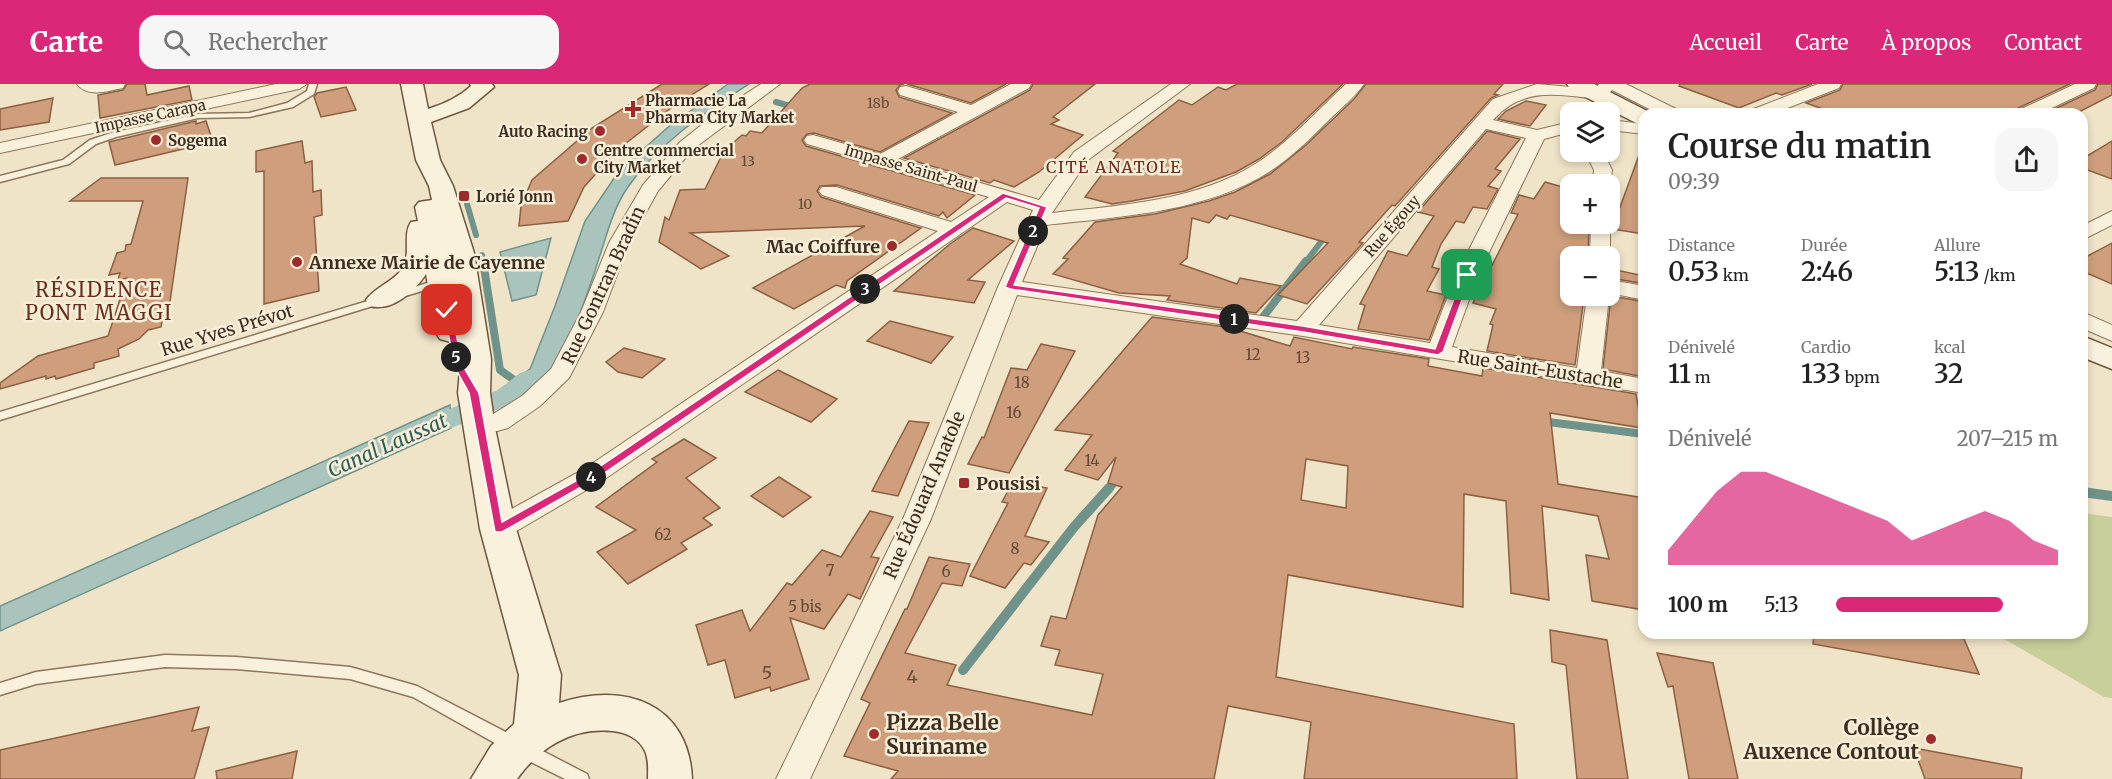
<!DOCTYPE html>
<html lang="fr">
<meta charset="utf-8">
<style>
body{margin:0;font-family:Merriweather,serif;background:#f6f6f6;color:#222;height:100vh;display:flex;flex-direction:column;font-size:22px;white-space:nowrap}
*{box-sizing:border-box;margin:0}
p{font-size:20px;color:#767676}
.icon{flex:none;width:33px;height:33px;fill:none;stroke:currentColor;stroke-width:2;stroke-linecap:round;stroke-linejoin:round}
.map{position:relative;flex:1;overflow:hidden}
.sheet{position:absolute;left:1638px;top:24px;width:450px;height:531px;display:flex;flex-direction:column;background:#fff;border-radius:18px;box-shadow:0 3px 9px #0003}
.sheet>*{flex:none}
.fabs{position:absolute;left:1560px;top:18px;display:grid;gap:12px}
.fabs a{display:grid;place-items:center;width:60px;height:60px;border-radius:12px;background:#fff;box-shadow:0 3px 9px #0003;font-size:30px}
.pin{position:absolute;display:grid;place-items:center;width:51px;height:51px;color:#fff;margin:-26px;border-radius:12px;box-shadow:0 3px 9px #0006}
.km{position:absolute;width:30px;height:30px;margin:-15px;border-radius:50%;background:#222;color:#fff;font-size:16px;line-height:30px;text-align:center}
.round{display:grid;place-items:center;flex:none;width:63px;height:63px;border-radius:18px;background:#f6f6f6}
.overview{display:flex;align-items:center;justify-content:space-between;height:102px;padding:0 30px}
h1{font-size:33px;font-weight:600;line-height:45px}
.stats{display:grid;grid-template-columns:repeat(3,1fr);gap:9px;height:102px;padding:6px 30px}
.stats div{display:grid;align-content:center}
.stats b{font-size:26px;font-weight:600}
.stats small{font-size:16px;font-weight:400}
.stats p{font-size:16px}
.chart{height:168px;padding:12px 30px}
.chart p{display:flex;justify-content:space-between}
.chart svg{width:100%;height:108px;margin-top:6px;fill:#db2777;opacity:.7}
ul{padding:0 30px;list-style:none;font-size:20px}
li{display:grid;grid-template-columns:96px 72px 1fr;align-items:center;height:45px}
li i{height:15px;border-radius:8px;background:#db2777}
header{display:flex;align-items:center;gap:36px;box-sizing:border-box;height:84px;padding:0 30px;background:#db2777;color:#fff}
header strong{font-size:28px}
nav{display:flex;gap:33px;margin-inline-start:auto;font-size:21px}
.search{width:420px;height:54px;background:#f6f6f6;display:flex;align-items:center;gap:15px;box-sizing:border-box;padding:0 21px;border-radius:18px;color:#767676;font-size:22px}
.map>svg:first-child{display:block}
</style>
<header>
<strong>Carte</strong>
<div class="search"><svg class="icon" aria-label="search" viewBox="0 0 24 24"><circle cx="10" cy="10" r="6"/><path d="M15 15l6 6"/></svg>Rechercher</div>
<nav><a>Accueil</a><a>Carte</a><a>À propos</a><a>Contact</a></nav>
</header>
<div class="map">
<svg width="2112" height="695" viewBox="0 0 2112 695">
<rect width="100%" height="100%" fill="#f0e4c8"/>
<!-- green -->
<path fill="#c9cf9b" d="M2082,429L2112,433V614L2104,613L1994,549H2082Z"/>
<!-- water -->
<g fill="#a9c4bc" stroke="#6f938a" stroke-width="1.5">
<path d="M728,0H749C705,29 658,59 628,103C616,120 609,142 603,162C587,210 569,279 527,310C520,315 510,318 502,322L499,306L530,285L555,222L585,137L619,87L667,44Z"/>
<path d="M551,154L536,211L512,217L500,168Z"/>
<path d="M450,321L451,344L0,547V522Z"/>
</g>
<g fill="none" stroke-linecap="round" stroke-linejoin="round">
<!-- stream-far2 -->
<g stroke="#6f938a" stroke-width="6">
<path d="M776,18L797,24"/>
<path d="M467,120L476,151"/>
<path d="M482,171L483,179"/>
<path d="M1305,179L1327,150"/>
</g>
<!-- stream-far1 -->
<g stroke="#6f938a" stroke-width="8">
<path d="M483,177L500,286L521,301"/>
<path d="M1263,233L1306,177"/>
<path d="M1540,337L1644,350"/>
<path d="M1108,406L1119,393"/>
</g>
<!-- stream -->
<g stroke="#6f938a" stroke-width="10">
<path d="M2082,408L2112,412"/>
<path d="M963,586L1074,443L1109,404"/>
</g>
<!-- canal -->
<path fill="#a9c4bc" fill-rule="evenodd" d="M529,286L538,289L542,294L516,318L426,354L416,357L406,354L402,348L406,342L498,306L520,289Z"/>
</g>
<!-- building -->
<g fill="#cf9f7d" stroke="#8d5f41" stroke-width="1.5" fill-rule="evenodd">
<path d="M127,0H145L147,11L189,2L192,16L100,34L98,11L123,6Z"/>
<path d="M662,0H709L675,21L616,67L584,103L568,137L519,142L521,122L532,96L592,44Z"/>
<path d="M810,0H904L900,1L896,6L899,13L952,29L880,68L814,49L807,50L802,56L806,62L975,111L947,134L943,128L939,132L837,101L820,102L817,107L821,113L921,144L847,197L845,204L836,201L794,225L753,204L865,142L690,149L729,172L701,185L659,158L665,133L669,136L680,106L705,105L724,67L742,51L746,52L750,47L762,49L802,4Z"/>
<path d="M907,0H1006L971,19Z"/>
<path d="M1033,0H1095L1053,33L1059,36L1051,40L1083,51L1039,88L1014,103L994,96L990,99L904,74L1030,6Z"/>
<path d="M1237,0H1343L1282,58L1259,75L1236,88L1185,107L1132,117L1112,120L1085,113L1118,69L1113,67L1179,16L1192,21L1218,3L1226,6Z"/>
<path d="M1366,0H1503L1494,10L1498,11L1491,14L1395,122L1392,121L1359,158L1363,159L1307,220L1278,211L1328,159L1230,131L1227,135L1216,131L1209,139L1192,134L1187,174L1180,180L1237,200L1240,194L1281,202L1256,229L1167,216L1170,212L1119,209L1053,190L1068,175L1063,174L1095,138L1155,130L1209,117L1235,108L1270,90L1306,61L1354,15Z"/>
<path d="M1680,0H1812L1782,11L1776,9L1739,24L1679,2Z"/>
<path d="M1843,0H2070L2018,24L2014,30H1837L1806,19L1840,6Z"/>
<path d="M2098,0H2112V11L2075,30H2044L2095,6Z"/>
<path d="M346,3L356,26L321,33L314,13L317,9Z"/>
<path d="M53,14L49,38L0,46V25Z"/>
<path d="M1526,17L1546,21L1530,42L1498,35L1506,27Z"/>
<path d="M196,37V40L206,37L213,58L115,81L109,58Z"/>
<path d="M1487,47L1520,55L1495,85L1501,87L1488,102L1498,105L1487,125L1473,123L1464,139L1456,137L1441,160L1432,183L1439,185L1427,207L1446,211L1429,256L1358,245L1365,221L1360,220L1388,167L1407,172L1434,132L1418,128Z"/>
<path d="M302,57L305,79L312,77L313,108L321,106L322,131L314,133L319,207L264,220V87L256,88V67Z"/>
<path d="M2112,57V95L2082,84V75Z"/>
<path d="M1642,63H1644V150L1612,145Z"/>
<path d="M101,94H188L168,231L163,232L161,243L148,246L139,255L118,265L119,272L94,279V284L56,295L55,292L46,295V292L0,305V299L38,272L108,252L127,194L118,196L120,189L109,191L117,169L125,167L126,161L131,160L143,117H70Z"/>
<path d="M1545,98L1570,105V140H1589L1588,172H1570V212L1584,214L1575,281L1487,267L1493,241L1490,240L1496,225L1473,219L1518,130L1511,129L1519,111L1534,115Z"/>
<path d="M973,144L1014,157L968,196L985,198L974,219L894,207L950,160Z"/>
<path d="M2112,159V200L2082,187V175Z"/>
<path d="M1611,185L1640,191V199L1611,194Z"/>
<path d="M1611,212L1640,217L1639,245L1644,246V293L1603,285Z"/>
<path d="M1152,233L1241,245L1240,247L1290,262L1294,253L1352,265L1353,263L1429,275L1428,282L1482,292L1483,284L1636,310L1642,344L1550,329L1558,400L1644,414V526L1592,517L1586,471L1609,475L1598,432L1542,422L1549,516L1511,509L1506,417L1464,410L1463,523L1288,491L1276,593L1514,640L1517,695H1304L1311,638L1228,622L1214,695H891L898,687L844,672L870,619L861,615L905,525H907L929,473L970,480L962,502L942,499L905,569L956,581L947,601L1092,631L1103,590L1055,581L1060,566L1041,562L1051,532L1066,535L1098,431L1122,403L1108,399L1116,373L1098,396L1065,386L1092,351L1055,346ZM1306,375L1348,382L1346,424L1301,416Z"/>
<path d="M890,237L953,253L931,279L867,257Z"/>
<path d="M1041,260L1075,267L1009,389L968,380L982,353L984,354L1011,284L1027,286Z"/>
<path d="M624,264L658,273L665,275L642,294L618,288L606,278Z"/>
<path d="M778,286L784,289L837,315L811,338L745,308Z"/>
<path d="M909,337L929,339L898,412L872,407Z"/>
<path d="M684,355L716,374L686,394L720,424L703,434L712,441L681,459L687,465L628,500L597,468L636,446L596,423L657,378L652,375Z"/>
<path d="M779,393L811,413L783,433L751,412Z"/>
<path d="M1013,398L1047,404L1025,452L1049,458L1031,481L1024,479L1005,504L970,492L1008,419L1002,418Z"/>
<path d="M870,427L893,433L871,473L879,474L860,515L848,510L824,545L790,534L809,595L771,607L770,603L735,614L725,576L708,581L696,541L742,526L750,547L787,499L792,501L822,466L841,473Z"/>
<path d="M1550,546L1607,556L1628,695H1577L1566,581L1552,578Z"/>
<path d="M1814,549H1932L1964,555L1979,590L1813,560Z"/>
<path d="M1657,569L1713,579L1738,695H1689L1673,602L1668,603Z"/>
<path d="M199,623L192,647L209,643L194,695H0V666Z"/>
<path d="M1914,664L2022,684L2021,695H1925Z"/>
<path d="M297,667L292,695H217L216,687Z"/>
</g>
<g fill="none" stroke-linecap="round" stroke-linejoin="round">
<!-- lane casing -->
<g stroke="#8d765c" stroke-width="3">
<g id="lane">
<path d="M309,0H317L314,10L293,23L249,33L198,34L116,53L96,60L69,80L0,98V92L63,76L90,56L111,49L198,30L249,29L287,19L307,7Z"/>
<path d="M444,194L448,195V199L0,336V328Z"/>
<path d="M165,571L236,573L350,583L417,602L587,690L589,695H565L511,668L413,613L350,595L236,585L165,583L36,600L0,611V599L36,588Z"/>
</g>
</g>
<!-- street casing -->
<g stroke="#8d765c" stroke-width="2">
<g id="street">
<path d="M77,0H125L123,4C108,7 87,14 77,0Z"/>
<path d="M276,0H307L299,5L0,69V59Z"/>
<path d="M761,0H780L692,66L658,107L629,159L603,228L569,294L540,322L508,344L479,352L470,350L466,344L470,338L490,332L522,312L551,285L581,228L609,159L643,101L680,58L718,28Z"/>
<path d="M1011,0H1031L1029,4L898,75L1039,116L1074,68L1171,0H1190L1088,76L1052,129C1121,121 1200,117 1260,77C1292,55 1318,26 1346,0H1364C1355,13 1341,24 1329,36C1308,57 1286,79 1259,94C1195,129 1117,133 1046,141L1022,198L1297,237L1493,15L1537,0L1595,5L1599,0H1626L1678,26L1681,30H1659L1612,6L1605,14L1599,15C1558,11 1523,2 1493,36L1537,46L1570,38V48L1544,55L1478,191L1452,263L1577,284L1587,212H1609L1601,287L1644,295V309L1303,252L1017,211L931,435L810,695H776L903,435L998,203L1033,126L1007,118L602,397L508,452L498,455L488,452L484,445L488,438L584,385L938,147L822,111L819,107L822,103H836L951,138L989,113L807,60L804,56L807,52L813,51L880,70L958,28L900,11L898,7L900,3L906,2L971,21ZM1486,45L1526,54L1456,191L1430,259L1319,241Z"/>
<path d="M1818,0H1841L1839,4L1772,30H1748L1751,26Z"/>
<path d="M2075,0H2096L2094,4L2039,30H2016L2019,26Z"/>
<path d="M1610,36L1644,40V50L1610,46Z"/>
<path d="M1585,68H1603L1612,86L1610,103V100H1593L1594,86Z"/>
<path d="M2112,127V141L2082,156V142Z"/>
<path d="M1610,138V172H1590L1591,140Z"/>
<path d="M1610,196L1644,202V216L1610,209Z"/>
<path d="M2082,228L2112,241V257L2082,244Z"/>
</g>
</g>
<!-- secondary casing -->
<g stroke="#6f573f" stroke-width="3">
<g id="secondary">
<path d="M401,0H423L428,25C444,20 459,13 471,2L470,0H492L494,3L469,24L431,38L440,76L453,102L474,169L491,275L490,309L495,344L516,445L561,591L559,619C624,597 689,619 692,695H648C648,686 649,676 645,667C639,654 625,648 612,647C572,643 539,664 517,695H471L491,662L514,640L519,591L480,445L458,309L461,275L458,256L451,258L440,255L436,249L426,190C414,208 392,228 370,222L366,216C375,203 393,198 402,185C412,170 402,151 411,138L418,137L415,123L419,118L432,116L429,102L416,76Z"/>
<path d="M1567,0H1594L1653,30H1644V41L1636,39L1570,5Z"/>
<path d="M2082,252L2112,264V285L2082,273Z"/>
</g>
</g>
<!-- lane -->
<use href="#lane" fill="#faf1dc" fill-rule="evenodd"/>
<!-- street -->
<use href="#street" fill="#faf1dc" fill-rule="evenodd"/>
<!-- secondary -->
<use href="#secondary" fill="#faf1dc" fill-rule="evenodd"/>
</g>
<!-- route -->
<path fill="#db2777" stroke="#fff" stroke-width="1.5" d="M1003,109L1047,123L1014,201L1303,242L1435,265L1463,191L1467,189L1471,191L1443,268L1438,271L1303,248L1010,205L1005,203L1039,124L1006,114L597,394L502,448H495L469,309L454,282L444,224L451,226L463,282L479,309L502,438L590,389Z"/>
<!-- markers -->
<g fill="#9e2a2b" stroke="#f7eed8" stroke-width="2">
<path d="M630 16h6v6h6v6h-6v6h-6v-6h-6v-6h6z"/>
<circle cx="600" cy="47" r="6"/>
<circle cx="156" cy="56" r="6"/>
<circle cx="582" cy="75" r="6"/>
<rect x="458" y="106" width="12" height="12" rx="3"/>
<circle cx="892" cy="162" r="6"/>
<circle cx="297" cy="178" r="6"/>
<rect x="958" y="393" width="12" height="12" rx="3"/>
<circle cx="874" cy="650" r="6"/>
<circle cx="1931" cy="655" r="6"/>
</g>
<g text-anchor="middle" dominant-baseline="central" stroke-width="5" stroke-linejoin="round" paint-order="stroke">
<!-- far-number labels -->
<g font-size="14" fill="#624a37">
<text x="878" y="19">18b</text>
<text x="748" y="77">13</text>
<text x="805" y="120">10</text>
</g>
<!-- far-poi labels -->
<g font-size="15" font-weight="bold" fill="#3d2e20" stroke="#f7eed8" text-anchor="start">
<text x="645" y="16">Pharmacie La<tspan x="645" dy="17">Pharma City Market</tspan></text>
<text x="588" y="47" text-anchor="end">Auto Racing</text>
<text x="168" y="56">Sogema</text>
<text x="594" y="66">Centre commercial<tspan x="594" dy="17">City Market</tspan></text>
<text x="476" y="112">Lorié Jonn</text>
</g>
<!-- far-street labels -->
<g font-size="15" fill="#3d2e20" stroke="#f7eed8">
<text transform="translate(150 32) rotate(-12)">Impasse Carapa</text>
<text transform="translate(911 84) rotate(16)">Impasse Saint-Paul</text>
<text transform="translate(1392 142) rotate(-49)">Rue Égouy</text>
</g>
<!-- number labels -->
<g font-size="15" fill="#624a37">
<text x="1253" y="270">12</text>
<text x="1303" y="273">13</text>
<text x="1022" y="298">18</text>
<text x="1014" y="328">16</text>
<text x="1092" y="376">14</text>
<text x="663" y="450">62</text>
<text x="1015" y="464">8</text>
<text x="830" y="486">7</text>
<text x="946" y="487">6</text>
<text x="805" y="522">5 bis</text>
</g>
<!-- far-neighbourhood labels -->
<g font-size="16" letter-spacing="1.5" fill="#6b2e1e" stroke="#f7eed8">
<text x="1114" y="83">CITÉ ANATOLE</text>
</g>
<!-- poi labels -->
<g font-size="18" font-weight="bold" fill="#3d2e20" stroke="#f7eed8" text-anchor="start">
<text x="880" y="162" text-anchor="end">Mac Coiffure</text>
<text x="309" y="178">Annexe Mairie de Cayenne</text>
<text x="976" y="399">Pousisi</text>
</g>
<!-- street labels -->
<g font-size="18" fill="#3d2e20" stroke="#f7eed8">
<text transform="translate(603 201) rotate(-65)">Rue Gontran Bradin</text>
<text transform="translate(227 246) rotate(-17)">Rue Yves Prévot</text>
<text transform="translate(1540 285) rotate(9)">Rue Saint-Eustache</text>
<text transform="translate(924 411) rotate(-67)">Rue Édouard Anatole</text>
</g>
<!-- near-number labels -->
<g font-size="18" fill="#624a37">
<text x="767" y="588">5</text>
<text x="912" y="592">4</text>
</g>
<!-- neighbourhood labels -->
<g font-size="20" letter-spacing="1.5" fill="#6b2e1e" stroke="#f7eed8">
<text x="99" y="205">RÉSIDENCE<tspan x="99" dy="23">PONT MAGGI</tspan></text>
</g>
<!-- water labels -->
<g font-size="20" font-style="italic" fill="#2f5d5a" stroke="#f7eed8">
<text transform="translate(387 361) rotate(-24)">Canal Laussat</text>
</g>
<!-- near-poi labels -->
<g font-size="21" font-weight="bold" fill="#3d2e20" stroke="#f7eed8" text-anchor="start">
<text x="886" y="638">Pizza Belle<tspan x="886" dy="24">Suriname</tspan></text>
<text x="1919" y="643" text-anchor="end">Collège<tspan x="1919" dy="24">Auxence Contout</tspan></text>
</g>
</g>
</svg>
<div class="fabs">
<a><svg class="icon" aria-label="layers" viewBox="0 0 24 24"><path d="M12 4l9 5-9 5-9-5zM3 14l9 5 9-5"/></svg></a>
<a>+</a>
<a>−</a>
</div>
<div class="pin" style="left:1467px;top:191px;background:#1e9e55"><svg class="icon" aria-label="arrive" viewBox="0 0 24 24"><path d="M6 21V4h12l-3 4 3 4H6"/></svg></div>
<div class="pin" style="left:447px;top:226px;background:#d93025"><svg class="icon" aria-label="check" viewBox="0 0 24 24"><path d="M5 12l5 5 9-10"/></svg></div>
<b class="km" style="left:1234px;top:235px">1</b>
<b class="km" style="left:1033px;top:147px">2</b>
<b class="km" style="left:865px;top:205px">3</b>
<b class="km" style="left:591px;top:393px">4</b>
<b class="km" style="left:456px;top:273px">5</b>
<section class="sheet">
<div class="overview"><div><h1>Course du matin</h1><p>09:39</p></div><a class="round"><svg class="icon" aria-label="share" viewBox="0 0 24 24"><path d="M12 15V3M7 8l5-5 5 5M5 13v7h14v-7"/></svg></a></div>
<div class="stats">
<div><p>Distance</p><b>0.53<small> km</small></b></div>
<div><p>Durée</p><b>2:46</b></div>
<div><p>Allure</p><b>5:13<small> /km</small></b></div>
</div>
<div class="stats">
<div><p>Dénivelé</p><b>11<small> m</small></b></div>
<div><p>Cardio</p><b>133<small> bpm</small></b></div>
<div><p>kcal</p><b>32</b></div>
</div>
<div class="chart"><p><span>Dénivelé</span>207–215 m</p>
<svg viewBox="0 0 160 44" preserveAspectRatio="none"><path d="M0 44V38L10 26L20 14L30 6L40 6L50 10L60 14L70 18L80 22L90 26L100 34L110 30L120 26L130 22L140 26L150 34L160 38V44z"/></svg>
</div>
<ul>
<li><b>100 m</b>5:13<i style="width:75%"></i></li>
</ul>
</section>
</div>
